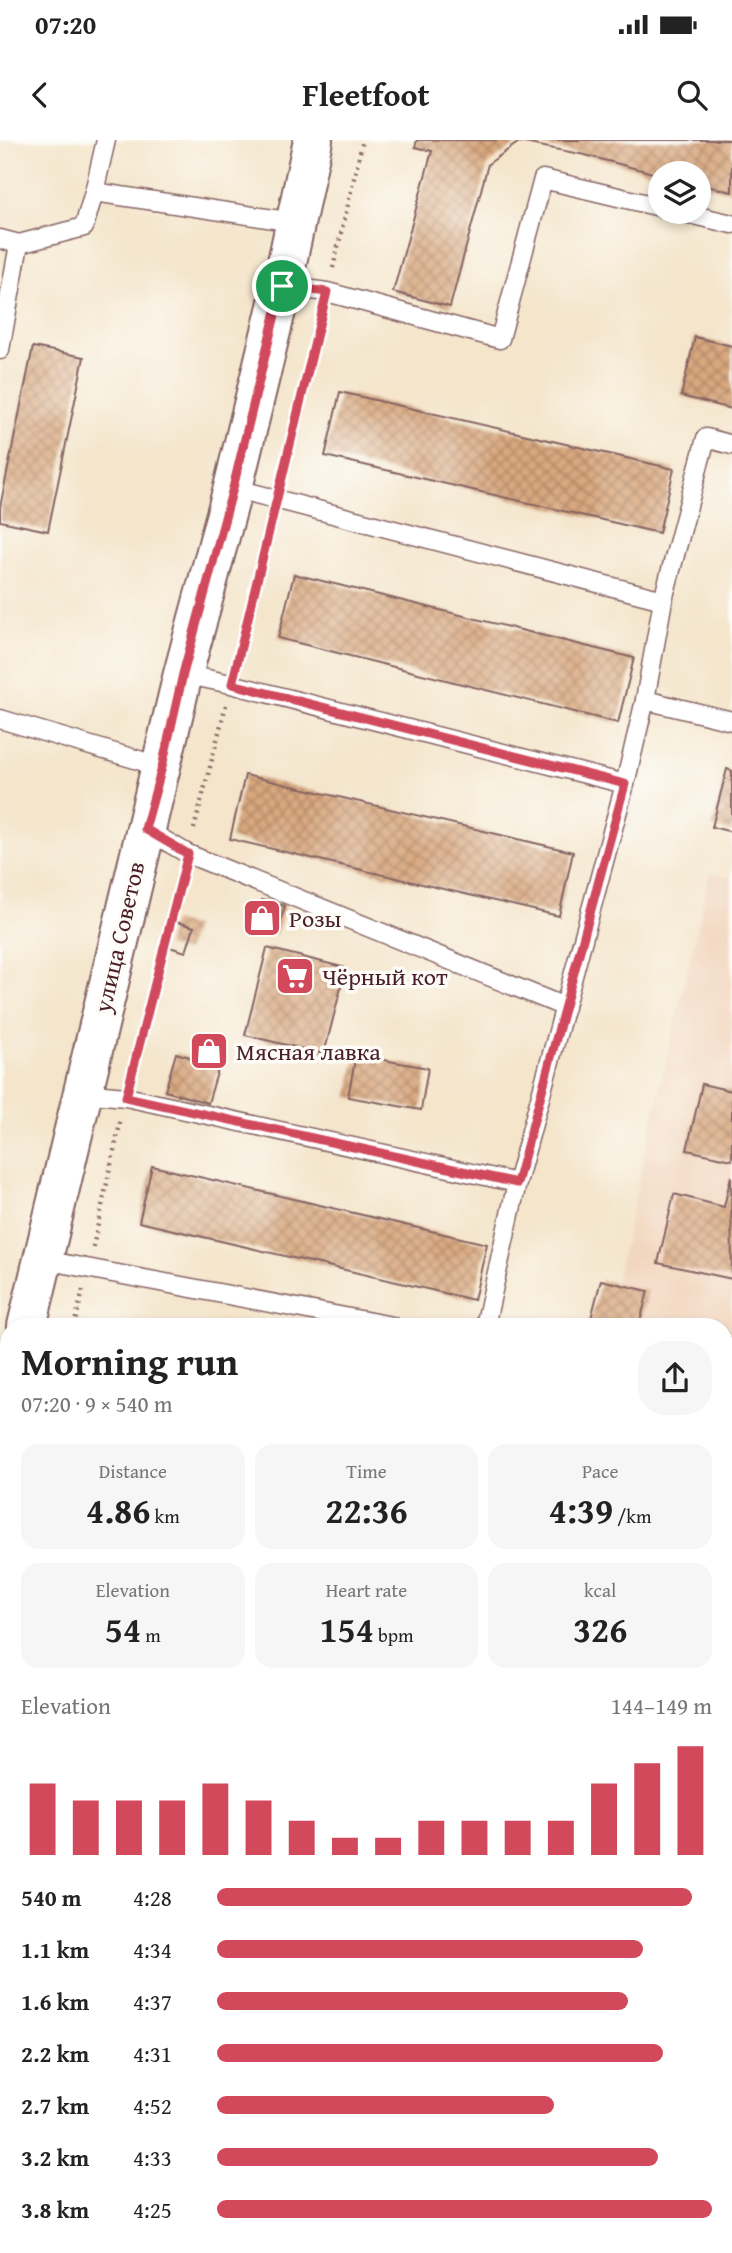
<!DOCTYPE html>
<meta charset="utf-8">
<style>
body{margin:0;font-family:"Gentium Book Plus",serif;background:#f6f6f6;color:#222;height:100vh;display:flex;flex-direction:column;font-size:26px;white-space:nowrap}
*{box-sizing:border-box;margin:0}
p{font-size:23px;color:#767676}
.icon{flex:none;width:38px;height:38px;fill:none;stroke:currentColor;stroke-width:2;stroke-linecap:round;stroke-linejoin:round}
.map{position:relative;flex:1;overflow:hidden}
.drawer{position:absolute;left:0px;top:1178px;width:733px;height:936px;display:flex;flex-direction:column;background:#fff;border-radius:28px 28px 0 0;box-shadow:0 4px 10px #0003}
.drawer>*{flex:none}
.fabs{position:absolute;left:648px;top:21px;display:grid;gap:14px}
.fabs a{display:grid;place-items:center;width:63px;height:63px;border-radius:50%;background:#fff;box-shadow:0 4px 10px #0003;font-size:35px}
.pin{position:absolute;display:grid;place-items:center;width:60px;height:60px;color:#fff;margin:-30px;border:4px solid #fff;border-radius:50%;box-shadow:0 2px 7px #0007}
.round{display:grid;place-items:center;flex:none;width:74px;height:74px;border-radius:28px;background:#f6f6f6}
.overview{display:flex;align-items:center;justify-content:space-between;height:119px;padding:0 21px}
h1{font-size:38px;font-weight:700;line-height:52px}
.metrics{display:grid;grid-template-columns:repeat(3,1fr);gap:10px;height:119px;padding:7px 21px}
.metrics div{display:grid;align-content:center;border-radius:18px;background:#f6f6f6;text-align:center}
.metrics b{font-size:35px;font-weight:700}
.metrics small{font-size:19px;font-weight:400}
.metrics p{font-size:19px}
.chart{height:196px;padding:14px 21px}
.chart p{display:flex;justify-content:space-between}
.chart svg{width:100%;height:126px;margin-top:7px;stroke:#d1495b;stroke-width:6}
ul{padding:0 21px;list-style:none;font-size:23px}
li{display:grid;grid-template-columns:112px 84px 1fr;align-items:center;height:52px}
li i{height:18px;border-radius:9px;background:#d1495b}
.status{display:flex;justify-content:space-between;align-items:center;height:49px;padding:0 35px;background:#fff;direction:ltr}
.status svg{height:19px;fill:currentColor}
header{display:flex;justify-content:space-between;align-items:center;height:91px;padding:0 21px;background:#fff;font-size:32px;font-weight:700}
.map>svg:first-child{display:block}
</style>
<div class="status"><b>07:20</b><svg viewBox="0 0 49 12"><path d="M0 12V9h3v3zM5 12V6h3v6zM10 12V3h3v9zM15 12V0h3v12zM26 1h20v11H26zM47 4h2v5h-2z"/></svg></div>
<header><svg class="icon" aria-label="back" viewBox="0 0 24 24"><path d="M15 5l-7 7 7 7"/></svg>Fleetfoot<svg class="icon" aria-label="search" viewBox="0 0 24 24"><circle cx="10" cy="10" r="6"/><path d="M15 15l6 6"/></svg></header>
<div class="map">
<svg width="732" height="2113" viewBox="0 0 732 2113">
<defs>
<pattern id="building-cross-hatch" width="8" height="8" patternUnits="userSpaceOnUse" patternTransform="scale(1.75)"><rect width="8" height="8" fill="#d9a87f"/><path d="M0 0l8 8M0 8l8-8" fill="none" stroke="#b28868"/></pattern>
</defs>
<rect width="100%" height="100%" fill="#fdfcf7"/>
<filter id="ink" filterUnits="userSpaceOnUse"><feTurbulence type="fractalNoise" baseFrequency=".0143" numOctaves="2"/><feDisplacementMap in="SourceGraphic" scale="14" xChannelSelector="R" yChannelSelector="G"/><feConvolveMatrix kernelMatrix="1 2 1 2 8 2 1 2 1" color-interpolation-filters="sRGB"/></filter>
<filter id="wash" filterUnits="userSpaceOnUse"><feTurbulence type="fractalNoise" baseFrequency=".00686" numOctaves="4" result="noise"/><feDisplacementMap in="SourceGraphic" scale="28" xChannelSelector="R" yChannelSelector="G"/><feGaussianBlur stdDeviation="1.57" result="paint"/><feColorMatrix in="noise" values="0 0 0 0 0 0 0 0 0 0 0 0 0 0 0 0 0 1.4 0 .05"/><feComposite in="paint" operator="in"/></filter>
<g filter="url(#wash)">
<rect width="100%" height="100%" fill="#f4e5cb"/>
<!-- built -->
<path fill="#f2d5bd" d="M710,733L732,738V1204L725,1202L724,1186H658L608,1175Z"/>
<g id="blocks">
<!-- building -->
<g fill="url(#building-cross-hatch)">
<path d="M417,0H732V52L698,44V33H660V35L585,15L519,2L488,24L450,167L393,152L432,11L415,7Z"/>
<path d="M695,197L732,206V269L681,256Z"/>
<path d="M33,207L84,217L48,391L0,381V367Z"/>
<path d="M340,252L674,329L659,393L325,316Z"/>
<path d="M294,434L634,518L618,583L278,498Z"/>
<path d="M727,629L732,631V692L712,687Z"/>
<path d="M245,635L573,712L559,776L230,699Z"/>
<path d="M262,760L285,766L276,794L254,788Z"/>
<path d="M173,781L194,787L186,812L166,806Z"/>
<path d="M267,808L346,828L324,914L245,895Z"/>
<path d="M176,913L219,926L208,963L165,951Z"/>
<path d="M356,915L428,928L421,970L348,957Z"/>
<path d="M702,944L732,951V1020L687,1010Z"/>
<path d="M152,1026L487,1104L474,1160L139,1082Z"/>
<path d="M731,1036L732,1139L658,1123L674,1054L724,1067Z"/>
<path d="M601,1140L648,1151L639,1186H589Z"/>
<path d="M724,1268L732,1270V1334L724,1332Z"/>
<path d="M8,1669H9V1768L0,1766V1699Z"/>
<path d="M724,1874L732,1876V1944L724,1942Z"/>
<path d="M0,1916L9,1918V1981L0,1979Z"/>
<path d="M0,1981L9,1983V2011L0,2008Z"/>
<path d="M215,2105H280L278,2113H213Z"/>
<path d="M459,2105H643L641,2113H486Z"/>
</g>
</g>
</g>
<g filter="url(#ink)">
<use href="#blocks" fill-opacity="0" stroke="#866463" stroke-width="2"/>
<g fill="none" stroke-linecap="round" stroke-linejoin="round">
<!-- lane casing -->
<g stroke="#866463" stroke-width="21">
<g id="lane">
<path d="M94,52L106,0"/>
<path d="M680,72L732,84"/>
<path d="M0,99L19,104L84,87L94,52L294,82"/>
<path d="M282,146L327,152L500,199L543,39L660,67"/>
<path d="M0,210L19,104"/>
<path d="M233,348L663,460"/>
<path d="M183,534L231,544L625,644"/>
<path d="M645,560L732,581"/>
<path d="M0,579L162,627"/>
<path d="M145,689L188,714L565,867"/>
<path d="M82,953L126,957L517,1043"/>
<path d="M44,1120L392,1186"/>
<path d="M485,1186L517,1043L625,644L645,560L663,460L706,298L732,305"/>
<path d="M724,1384L732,1386"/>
<path d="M724,1811L732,1813"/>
<path d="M0,2045L9,2047"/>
<path d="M169,2113L171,2105"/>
<path d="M335,2113L337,2105"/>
</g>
</g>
<!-- secondary casing -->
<g stroke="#866463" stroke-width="42">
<g id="secondary">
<path d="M27,1186L183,534L233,348L282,146L313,0"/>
<path d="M0,1291L9,1257"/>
<path d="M0,1833L9,1835"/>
<path d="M724,2026L732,2027"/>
</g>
</g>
<!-- path -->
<g stroke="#866463" stroke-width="4.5" stroke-dasharray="2 5" stroke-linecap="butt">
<path d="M333,128L363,0"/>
<path d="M282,336L322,174"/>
<path d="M237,523L271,382"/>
<path d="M194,689L226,565"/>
<path d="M132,933L182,738"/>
<path d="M93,1107L121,979"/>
<path d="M74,1186L83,1150"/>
<path d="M0,1505L9,1465"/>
<path d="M0,1774L9,1776"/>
<path d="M724,1957L732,1959"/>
<path d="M729,1992L732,1975"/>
<path d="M704,2113L706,2105"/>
</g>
<!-- lane -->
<use href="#lane" stroke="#fff" stroke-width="18"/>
<!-- secondary -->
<use href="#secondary" stroke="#fff" stroke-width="38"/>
</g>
</g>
<g fill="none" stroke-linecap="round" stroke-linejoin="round" filter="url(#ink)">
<!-- route casing -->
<g stroke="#fff" stroke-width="14">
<path id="route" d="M282,146L327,152L232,544L625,644L517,1043L126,957L188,714L145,689L162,627L183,534L233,348Z"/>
</g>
<!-- route -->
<use href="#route" stroke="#d1495b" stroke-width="9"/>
</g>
<!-- icons -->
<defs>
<g id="shop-square" transform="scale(2.0125)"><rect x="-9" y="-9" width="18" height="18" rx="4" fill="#d1495b" stroke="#fdfcf7"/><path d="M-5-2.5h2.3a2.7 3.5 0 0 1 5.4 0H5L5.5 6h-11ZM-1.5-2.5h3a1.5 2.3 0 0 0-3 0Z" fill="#fff"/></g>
<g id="supermarket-square" transform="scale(2.0125)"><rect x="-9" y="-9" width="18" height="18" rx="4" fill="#d1495b" stroke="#fdfcf7"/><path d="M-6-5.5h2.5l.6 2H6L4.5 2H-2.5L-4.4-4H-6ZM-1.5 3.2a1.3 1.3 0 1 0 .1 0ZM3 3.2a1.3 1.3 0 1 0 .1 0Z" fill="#fff"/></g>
</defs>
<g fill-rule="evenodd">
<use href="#shop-square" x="262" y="778"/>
<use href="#supermarket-square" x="295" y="836"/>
<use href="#shop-square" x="209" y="911"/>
</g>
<g text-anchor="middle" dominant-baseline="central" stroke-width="7" stroke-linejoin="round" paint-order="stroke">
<!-- poi labels -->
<g font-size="24" fill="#4a1f2b" stroke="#fdfcf7" text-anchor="start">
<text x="289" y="778">Розы</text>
<text x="322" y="836">Чёрный кот</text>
<text x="236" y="911">Мясная лавка</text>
</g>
<!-- street labels -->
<g font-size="24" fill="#4a1f2b" stroke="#fdfcf7">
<text transform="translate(119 797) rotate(-77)">улица Советов</text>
</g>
</g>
</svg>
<div class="fabs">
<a><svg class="icon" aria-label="layers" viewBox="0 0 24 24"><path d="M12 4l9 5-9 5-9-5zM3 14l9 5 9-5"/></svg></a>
</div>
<div class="pin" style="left:282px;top:146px;background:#1e9e55"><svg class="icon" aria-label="arrive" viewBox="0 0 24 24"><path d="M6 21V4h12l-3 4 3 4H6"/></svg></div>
<section class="drawer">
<div class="overview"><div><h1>Morning run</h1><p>07:20 · 9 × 540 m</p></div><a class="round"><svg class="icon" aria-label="share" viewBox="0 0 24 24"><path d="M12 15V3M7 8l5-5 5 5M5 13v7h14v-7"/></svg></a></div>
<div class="metrics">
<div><p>Distance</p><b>4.86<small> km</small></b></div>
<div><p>Time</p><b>22:36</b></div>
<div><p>Pace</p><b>4:39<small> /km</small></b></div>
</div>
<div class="metrics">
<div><p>Elevation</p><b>54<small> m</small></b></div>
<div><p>Heart rate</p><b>154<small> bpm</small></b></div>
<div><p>kcal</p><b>326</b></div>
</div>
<div class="chart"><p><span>Elevation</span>144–149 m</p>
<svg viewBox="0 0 160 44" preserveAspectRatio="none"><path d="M5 44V19M15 44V25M25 44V25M35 44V25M45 44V19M55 44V25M65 44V32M75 44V38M85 44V38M95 44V32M105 44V32M115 44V32M125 44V32M135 44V19M145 44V12M155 44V6"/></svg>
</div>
<ul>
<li><b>540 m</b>4:28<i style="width:96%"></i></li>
<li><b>1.1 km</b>4:34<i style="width:86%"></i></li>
<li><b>1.6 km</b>4:37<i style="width:83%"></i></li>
<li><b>2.2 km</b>4:31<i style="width:90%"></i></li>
<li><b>2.7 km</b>4:52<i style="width:68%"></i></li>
<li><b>3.2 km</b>4:33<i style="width:89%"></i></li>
<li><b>3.8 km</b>4:25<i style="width:100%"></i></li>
</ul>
</section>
</div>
